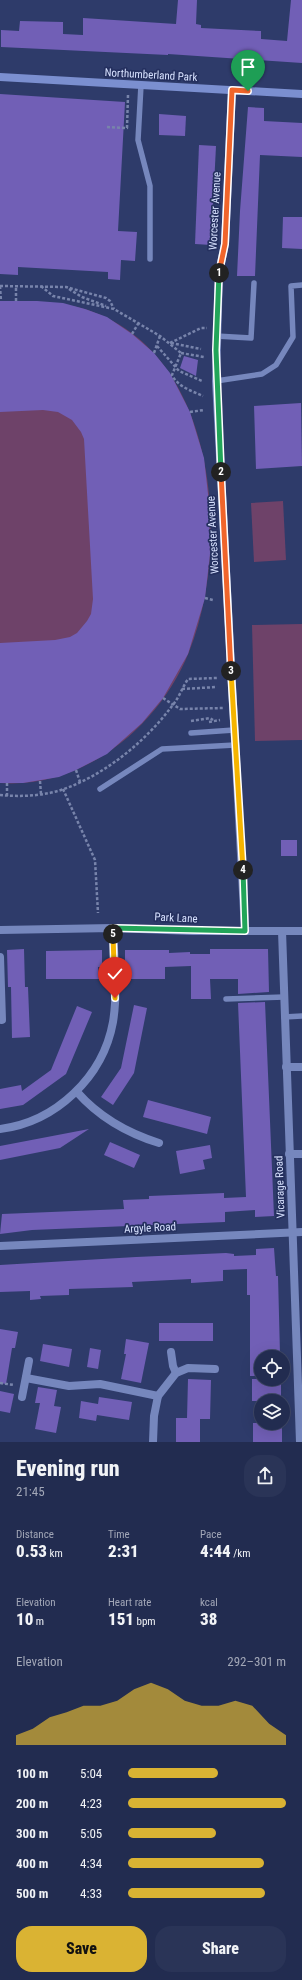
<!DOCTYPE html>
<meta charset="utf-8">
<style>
body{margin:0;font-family:"Roboto Condensed",sans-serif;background:#2a3457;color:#f1f3f6;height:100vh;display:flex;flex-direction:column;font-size:15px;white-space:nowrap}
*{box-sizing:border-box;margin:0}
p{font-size:13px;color:#a2a7b7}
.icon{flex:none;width:22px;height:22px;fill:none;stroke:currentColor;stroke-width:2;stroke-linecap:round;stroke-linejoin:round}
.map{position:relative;height:1442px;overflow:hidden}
.side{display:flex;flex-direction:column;background:#222c50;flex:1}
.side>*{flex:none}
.buttons{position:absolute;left:254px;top:1350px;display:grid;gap:8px}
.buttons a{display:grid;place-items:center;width:36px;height:36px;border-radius:50%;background:#222c50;box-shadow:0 4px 16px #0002,0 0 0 1px #3f4867;font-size:20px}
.pin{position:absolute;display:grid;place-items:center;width:34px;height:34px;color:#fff;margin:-41px -17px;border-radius:50% 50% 50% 0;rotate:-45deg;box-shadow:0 0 4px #0007}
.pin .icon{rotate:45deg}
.km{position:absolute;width:20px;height:20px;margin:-10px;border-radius:50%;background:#222;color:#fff;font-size:11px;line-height:20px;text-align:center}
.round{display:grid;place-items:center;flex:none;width:42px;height:42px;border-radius:16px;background:#2a3457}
.head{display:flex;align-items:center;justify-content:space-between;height:68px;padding:0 16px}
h1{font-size:22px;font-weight:800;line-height:30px}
.figures{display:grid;grid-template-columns:repeat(3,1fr);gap:6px;height:68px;padding:4px 16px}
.figures div{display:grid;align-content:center}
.figures b{font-size:17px;font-weight:800}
.figures small{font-size:11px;font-weight:400}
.figures p{font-size:11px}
.chart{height:112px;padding:8px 16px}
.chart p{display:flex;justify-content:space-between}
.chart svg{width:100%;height:72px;margin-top:4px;fill:#dab333;opacity:.7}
.button{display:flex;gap:8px;margin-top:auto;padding:8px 16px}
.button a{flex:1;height:46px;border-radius:16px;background:#dab333;color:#111;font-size:16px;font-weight:800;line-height:46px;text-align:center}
.button a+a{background:#2a3457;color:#f1f3f6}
ul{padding:0 16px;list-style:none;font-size:13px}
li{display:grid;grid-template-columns:64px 48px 1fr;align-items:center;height:30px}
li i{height:10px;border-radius:5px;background:#dab333}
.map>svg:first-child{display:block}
</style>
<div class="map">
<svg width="302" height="1442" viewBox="0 0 302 1442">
<rect width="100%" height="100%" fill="#2e3b6a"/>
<!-- green -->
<g fill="#6e4269">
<path d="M0,301C36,301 74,301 107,318C219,372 230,550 189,652C159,727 83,789 0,783Z"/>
<path d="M283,501L286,560L254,562L251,503Z"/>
<path d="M302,624V740L255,741L252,625Z"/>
</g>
<!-- building -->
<g fill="#715fb6">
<path d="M178,0H197L196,24L201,25V28L261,31V39L287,41L291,0H302V63L168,54V55L1,47V30L19,31L20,21L63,22V34L83,35V18L176,24Z"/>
<path d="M0,94L125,102L118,231L137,232L135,261L121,260L120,280L108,279V272L18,267V275L0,274Z"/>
<path d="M248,107L264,108V121L302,123V157L260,155L255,276H237L240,211Z"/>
<path d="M159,114L186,116L185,136L159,135Z"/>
<path d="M199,145L216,146L211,245L195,244Z"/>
<path d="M283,217H302V249L282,248Z"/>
<path d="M0,301H37L63,303L85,309L107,317L132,334L154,353L170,373L190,412L204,458L209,503L210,554L205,598L188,654L163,698L142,723L107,754L76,770L59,777L23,783H0V643L55,640L70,637L77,633L87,621L91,614L93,599L84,439L81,432L72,420L58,412L43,410L0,412Z"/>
<path d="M184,356L198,360L196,376L180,368Z"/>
<path d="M301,403L302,466L256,469L254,406Z"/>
<rect x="281" y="840" width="16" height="16"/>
<path d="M24,949L25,987H28L30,1037L12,1038L11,987H8L7,950Z"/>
<path d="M210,949H268L269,992L238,994V979H210L211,999H191V966L165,967V979H129V967H125V950H169V953L190,952V954H210Z"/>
<path d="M102,950V967H98L99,979H46V951Z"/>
<path d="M265,1002L274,1216L255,1217V1210L225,1212V1222L32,1230L0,1234L2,1214L124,1209L123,1200L149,1199V1196L224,1193V1198L246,1197L238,1003Z"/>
<path d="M134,1005L147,1008L134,1073L113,1105L101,1097L121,1068Z"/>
<path d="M77,1006L92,1012L66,1074L23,1105L0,1109V1089L21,1085L22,1091L51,1070Z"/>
<path d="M148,1100L211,1117L207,1134L143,1117Z"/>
<path d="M89,1129L60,1148L0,1160V1146Z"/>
<path d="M110,1142L140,1155L134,1168L104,1155Z"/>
<path d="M210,1145L212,1158L203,1160L205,1169L180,1174L176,1151Z"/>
<path d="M274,1248L276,1276H278L280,1354L261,1355V1376H250V1295H247V1269L223,1270V1281L191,1283V1279L132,1282L133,1287L69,1289V1295L40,1296L41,1299L30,1300V1291L0,1292V1265L136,1257L226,1253L234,1254V1256L256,1255V1249Z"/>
<rect x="159" y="1323" width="54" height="18"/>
<path d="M0,1329L18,1332L15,1348H12L6,1384L0,1383Z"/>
<path d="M126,1339L149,1343L141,1383L121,1379L126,1354H124Z"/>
<path d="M43,1344L72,1349L69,1367L40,1361Z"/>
<path d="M90,1348L101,1350L98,1369L87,1367Z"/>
<path d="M188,1379L211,1380L210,1419H200V1442H176V1418H187Z"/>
<rect x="252" y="1379" width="29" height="22"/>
<path d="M38,1387L57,1390L54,1406L61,1407L56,1433L35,1429L40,1403H35Z"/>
<path d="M0,1391L14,1394L10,1413L0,1411Z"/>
<path d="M99,1397L132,1402L129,1420L97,1415L96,1421L79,1418L81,1401L98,1404Z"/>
<rect x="253" y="1423" width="29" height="19"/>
</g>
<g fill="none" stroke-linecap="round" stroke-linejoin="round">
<!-- path -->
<g stroke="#7884ab" stroke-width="2.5" stroke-dasharray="3 2" stroke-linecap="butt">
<path d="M107,127L127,128L128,95"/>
<path d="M0,286L66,287L106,298L110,301L114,309"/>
<path d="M0,286L1,301"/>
<path d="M41,286L53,296L114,309L160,336L181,353L172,375C178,387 192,391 203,396"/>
<path d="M69,289L82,297L106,306"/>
<path d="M16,301V286"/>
<path d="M132,334L138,324"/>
<path d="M170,343L201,328H207"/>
<path d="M171,343L201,349"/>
<path d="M157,346L179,371L202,381"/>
<path d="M154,353L160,336"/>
<path d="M181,353L204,357"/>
<path d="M190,412L204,410"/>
<path d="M205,598L213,600"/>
<path d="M182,689L217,687"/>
<path d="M163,698L180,709L224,708"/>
<path d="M191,721L210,718L213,720"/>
<path d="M209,722L220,720"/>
<path d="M76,770L80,782"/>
<path d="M40,781L41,794"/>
<path d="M63,789L95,860L98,913"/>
<path d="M0,795C21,797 44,796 64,789C106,774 146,741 172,706C179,698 182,688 188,679L217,678"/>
<path d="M7,796V783"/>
<path d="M0,1383L14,1385"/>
</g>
<!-- lane -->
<g stroke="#7687bd" stroke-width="5.5">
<path d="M141,85L138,140L150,186V259"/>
<path d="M216,336L251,338L254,283"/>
<path d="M216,381L262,374L276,365L293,337L291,286L302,285"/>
<path d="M191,733L234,730"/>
<path d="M100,789L162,749L235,745"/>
<path d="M226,999L284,997"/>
<path d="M284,1017L302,1016"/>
</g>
<!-- street -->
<g stroke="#7687bd" stroke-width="8">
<path d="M232,90L225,244L219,272L216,381L245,931"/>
<path d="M0,930L113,928L193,931H302"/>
<path d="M282,931L300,1442"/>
<path d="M0,957L2,1020"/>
<path d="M286,1067H302"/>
<path d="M77,1092C99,1117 127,1133 159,1143"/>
<path d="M0,1129C56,1122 103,1077 113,1022C118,991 114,958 113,928"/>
<path d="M289,1154H302"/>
<path d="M0,1246L302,1232"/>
<path d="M171,1352L173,1366L176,1373"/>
<path d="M26,1378L69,1386L100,1384L158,1396"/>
<path d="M22,1397L29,1361"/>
<path d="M153,1442L154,1416L158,1396L176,1373L188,1368L215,1369"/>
</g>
<!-- secondary -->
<path stroke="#7b8fd0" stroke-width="8" d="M0,77L302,94"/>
</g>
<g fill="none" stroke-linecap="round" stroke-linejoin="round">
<!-- split-1 casing -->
<g stroke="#fff" stroke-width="8">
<path id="split-1" d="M219,273L225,244L232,90L248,91"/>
</g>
<!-- split-2 casing -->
<g stroke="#fff" stroke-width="8">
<path id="split-2" d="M219,273L216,350L221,472"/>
</g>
<!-- split-3 casing -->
<g stroke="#fff" stroke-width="8">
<path id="split-3" d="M221,472L231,671"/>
</g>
<!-- split-4 casing -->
<g stroke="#fff" stroke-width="8">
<path id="split-4" d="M231,671L243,870"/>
</g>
<!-- split-5 casing -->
<g stroke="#fff" stroke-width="8">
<path id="split-5" d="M113,934V928L245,931L243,870"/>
</g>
<!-- split-6 casing -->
<g stroke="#fff" stroke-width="8">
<path id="split-6" d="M113,934L115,998"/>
</g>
<!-- split-1 -->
<use href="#split-1" stroke="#f0652b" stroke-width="5"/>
<!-- split-2 -->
<use href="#split-2" stroke="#22a559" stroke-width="5"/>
<!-- split-3 -->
<use href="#split-3" stroke="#f0652b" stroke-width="5"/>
<!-- split-4 -->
<use href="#split-4" stroke="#f5b400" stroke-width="5"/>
<!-- split-5 -->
<use href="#split-5" stroke="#22a559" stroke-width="5"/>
<!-- split-6 -->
<use href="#split-6" stroke="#f5b400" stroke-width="5"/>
</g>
<g text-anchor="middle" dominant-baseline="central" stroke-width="3.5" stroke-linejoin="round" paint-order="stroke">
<!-- street labels -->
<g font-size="11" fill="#d8e2ff" stroke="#25305f">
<text transform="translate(151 75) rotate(3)">Northumberland Park</text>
<text transform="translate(215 211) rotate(-87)">Worcester Avenue</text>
<text transform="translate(213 535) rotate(-93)">Worcester Avenue</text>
<text transform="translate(176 918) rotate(3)">Park Lane</text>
<text transform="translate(280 1187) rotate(-92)">Vicarage Road</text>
<text transform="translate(150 1228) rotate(-3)">Argyle Road</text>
</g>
</g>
</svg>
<div class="buttons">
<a><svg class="icon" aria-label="locate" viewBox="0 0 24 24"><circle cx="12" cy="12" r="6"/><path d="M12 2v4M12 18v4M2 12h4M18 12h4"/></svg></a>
<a><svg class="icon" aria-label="layers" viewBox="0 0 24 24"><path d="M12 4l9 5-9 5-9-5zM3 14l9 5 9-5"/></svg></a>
</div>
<div class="pin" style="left:248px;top:91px;background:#1e9e55"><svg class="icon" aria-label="arrive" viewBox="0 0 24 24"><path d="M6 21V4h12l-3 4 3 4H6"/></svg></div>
<div class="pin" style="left:115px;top:998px;background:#d93025"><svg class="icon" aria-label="check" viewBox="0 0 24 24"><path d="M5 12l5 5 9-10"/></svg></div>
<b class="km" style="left:219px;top:273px">1</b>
<b class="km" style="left:221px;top:472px">2</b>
<b class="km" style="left:231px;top:671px">3</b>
<b class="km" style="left:243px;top:870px">4</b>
<b class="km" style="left:113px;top:934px">5</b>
</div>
<section class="side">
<div class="head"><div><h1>Evening run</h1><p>21:45</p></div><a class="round"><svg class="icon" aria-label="share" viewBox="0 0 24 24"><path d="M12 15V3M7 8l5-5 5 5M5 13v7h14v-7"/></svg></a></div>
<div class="figures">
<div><p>Distance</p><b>0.53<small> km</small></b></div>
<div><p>Time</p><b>2:31</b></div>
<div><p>Pace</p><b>4:44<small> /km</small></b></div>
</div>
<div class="figures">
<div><p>Elevation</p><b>10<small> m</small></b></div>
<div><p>Heart rate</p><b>151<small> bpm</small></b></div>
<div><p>kcal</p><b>38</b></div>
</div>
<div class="chart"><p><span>Elevation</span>292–301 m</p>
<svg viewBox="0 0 160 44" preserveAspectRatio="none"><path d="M0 44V38L10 34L20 27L30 24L40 20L50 20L60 17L70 10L80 6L90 10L100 17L110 20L120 20L130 17L140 20L150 31L160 38V44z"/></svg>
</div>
<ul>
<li><b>100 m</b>5:04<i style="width:57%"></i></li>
<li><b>200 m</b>4:23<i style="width:100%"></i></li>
<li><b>300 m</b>5:05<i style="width:56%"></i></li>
<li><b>400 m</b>4:34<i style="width:86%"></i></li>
<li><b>500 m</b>4:33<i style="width:87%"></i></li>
</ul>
<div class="button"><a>Save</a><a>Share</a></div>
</section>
